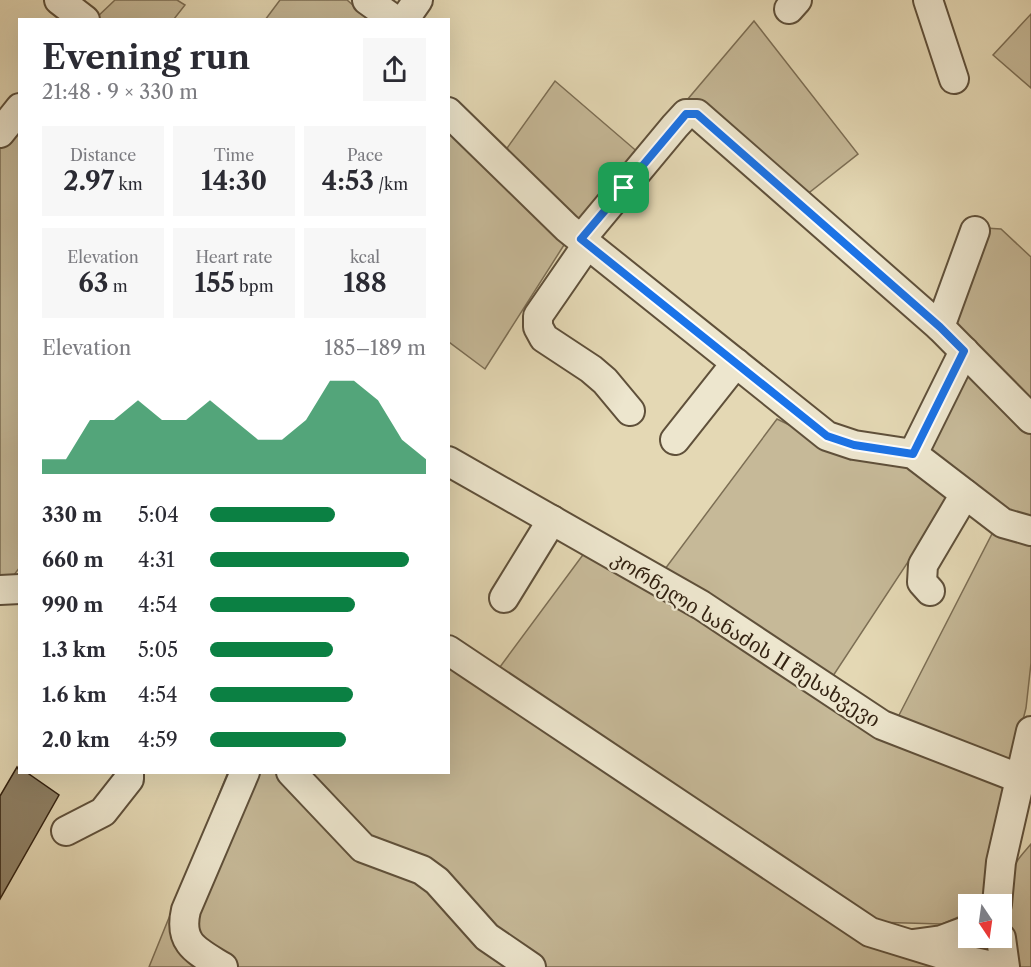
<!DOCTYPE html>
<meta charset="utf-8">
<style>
body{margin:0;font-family:"Libre Caslon Text","Noto Serif Georgian",serif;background:#f7f7f7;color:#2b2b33;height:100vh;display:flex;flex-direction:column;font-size:22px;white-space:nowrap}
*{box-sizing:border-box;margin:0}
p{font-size:20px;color:#7c7c81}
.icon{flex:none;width:33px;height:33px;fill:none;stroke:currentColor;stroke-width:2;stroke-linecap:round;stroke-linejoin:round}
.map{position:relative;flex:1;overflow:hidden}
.side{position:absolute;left:18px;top:18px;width:432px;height:756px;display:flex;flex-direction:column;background:#fff;border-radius:0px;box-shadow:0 6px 24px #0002}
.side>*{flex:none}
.needle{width:39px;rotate:167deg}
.controls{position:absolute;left:958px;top:894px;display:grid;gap:12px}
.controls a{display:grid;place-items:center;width:54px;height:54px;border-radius:0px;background:#fff;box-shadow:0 6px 24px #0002;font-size:30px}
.pin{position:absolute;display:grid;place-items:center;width:51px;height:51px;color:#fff;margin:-26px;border-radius:12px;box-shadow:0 3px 9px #0006}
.round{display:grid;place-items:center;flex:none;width:63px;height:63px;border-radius:0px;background:#f7f7f7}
.summary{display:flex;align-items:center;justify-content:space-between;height:102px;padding:0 24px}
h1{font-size:33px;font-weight:800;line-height:45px}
.metrics{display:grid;grid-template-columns:repeat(3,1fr);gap:9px;height:102px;padding:6px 24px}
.metrics div{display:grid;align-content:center;border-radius:0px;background:#f7f7f7;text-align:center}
.metrics b{font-size:26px;font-weight:800}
.metrics small{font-size:16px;font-weight:400}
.metrics p{font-size:16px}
.chart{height:168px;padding:12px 24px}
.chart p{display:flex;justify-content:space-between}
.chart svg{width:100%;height:108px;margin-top:6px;fill:#0b8043;opacity:.7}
ul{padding:0 24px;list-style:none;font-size:20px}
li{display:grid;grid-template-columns:96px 72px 1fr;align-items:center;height:45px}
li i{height:15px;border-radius:8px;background:#0b8043}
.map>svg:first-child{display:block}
</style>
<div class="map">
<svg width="1031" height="967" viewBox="0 0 1031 967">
<rect width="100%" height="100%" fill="#e4d8b4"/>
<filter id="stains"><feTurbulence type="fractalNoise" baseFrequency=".00333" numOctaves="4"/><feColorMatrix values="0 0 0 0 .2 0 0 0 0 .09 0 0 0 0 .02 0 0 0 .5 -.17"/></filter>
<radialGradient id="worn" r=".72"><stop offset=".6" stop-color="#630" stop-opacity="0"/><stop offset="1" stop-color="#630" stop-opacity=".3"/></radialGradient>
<!-- green -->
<g fill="#c6b998" stroke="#7c6e54" stroke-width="1.5">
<path d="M115,0H177L185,5L174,19L94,20Z"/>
<path d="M280,0H347L370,20H265Z"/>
<path d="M1031,14V88L993,55Z"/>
<path d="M754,21L858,154L801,199L687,100Z"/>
<path d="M555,81L640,154L587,227L505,151Z"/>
<path d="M19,119L20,567L14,575L0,581V145Z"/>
<path d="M449,122L564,245L485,369L449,342Z"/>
<path d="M985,228L1001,229L1031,257V408L951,321Z"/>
<path d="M964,363L1031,431V520L1019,518L926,452Z"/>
<path d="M777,419L808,434L917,467L952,495L831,679L659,577Z"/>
<path d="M994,530L1031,543V663L1026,708L1012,763L896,721Z"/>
<path d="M588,548L1004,785L984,901L979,904H969L968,913L942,924L871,922L494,675Z"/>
<path d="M449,657L818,909L968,967H545L492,931L386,850L301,773L448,772Z"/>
<path d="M228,772L280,773L423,884L516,967H149Z"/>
<path d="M1031,844V967H1017C1009,936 1000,894 1016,863C1019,857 1026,850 1031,844Z"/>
</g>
<!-- building -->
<path fill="#8f8166" stroke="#321" stroke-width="1.5" d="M17,767L20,772H26L59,795L0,899V796Z"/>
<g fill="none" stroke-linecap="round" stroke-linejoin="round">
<!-- minor casing -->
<g stroke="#5f503a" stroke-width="32">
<g id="minor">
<path d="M59,0L85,20"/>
<path d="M367,0L395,20"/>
<path d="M928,0L954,79"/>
<path d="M789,9L797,0"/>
<path d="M404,20L418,0"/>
<path d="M448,112L567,228L827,436L854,445L913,454L1003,523L1031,531"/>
<path d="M0,133L20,108"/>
<path d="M581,239L675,126L686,114H697L940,327L1031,419"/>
<path d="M587,245L538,316V327L544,338L591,369L605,381L630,411"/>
<path d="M940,327L975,231"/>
<path d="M675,440L736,363"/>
<path d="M913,454L964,351"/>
<path d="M448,461L701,605L882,725L1021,779"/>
<path d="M0,590L20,589"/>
<path d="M930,591L922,582L923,565L965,494"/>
<path d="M504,598L552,520"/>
<path d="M448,650L870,932L951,957L997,967"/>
<path d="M291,772L363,848L422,870L437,881L487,937L531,967"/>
<path d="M66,831L103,812L129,779V772"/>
<path d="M997,904L1001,862L1031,731"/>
<path d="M1001,938L1005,967"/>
<path d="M913,944L942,940L969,930"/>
<path d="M223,967C197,951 178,944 186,910L245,772"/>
</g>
</g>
<!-- minor -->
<use href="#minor" stroke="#ede6ce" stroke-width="28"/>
</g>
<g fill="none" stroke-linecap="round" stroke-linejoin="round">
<!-- route casing -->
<g stroke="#fff" stroke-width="12">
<path id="route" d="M686,114H697L940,327L964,351L913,454L854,445L827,436L581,239Z"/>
</g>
<!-- route -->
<use href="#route" stroke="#1a73e8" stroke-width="8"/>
</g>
<g text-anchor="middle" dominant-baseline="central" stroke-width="5" stroke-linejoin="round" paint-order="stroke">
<!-- street labels -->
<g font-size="20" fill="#321" stroke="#ede6ce">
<text transform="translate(746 639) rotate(32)">კორნელი სანაძის II შესახვევი</text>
</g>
</g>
<rect width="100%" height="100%" filter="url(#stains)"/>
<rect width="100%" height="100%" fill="url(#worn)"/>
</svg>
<div class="controls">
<a><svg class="needle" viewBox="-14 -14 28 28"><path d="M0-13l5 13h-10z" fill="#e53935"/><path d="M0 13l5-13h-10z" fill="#7c7c81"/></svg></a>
</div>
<div class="pin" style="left:624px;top:188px;background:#1e9e55"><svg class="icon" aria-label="arrive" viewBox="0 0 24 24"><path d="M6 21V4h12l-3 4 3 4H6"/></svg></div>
<section class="side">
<div class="summary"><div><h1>Evening run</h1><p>21:48 · 9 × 330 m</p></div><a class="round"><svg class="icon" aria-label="share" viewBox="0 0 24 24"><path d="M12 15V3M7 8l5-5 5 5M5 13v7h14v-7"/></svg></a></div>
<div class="metrics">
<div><p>Distance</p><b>2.97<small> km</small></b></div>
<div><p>Time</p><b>14:30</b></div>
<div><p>Pace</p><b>4:53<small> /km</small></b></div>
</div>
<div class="metrics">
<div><p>Elevation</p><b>63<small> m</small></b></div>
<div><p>Heart rate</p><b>155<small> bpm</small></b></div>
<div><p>kcal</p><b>188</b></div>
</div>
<div class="chart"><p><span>Elevation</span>185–189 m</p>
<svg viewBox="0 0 160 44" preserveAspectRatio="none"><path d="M0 44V38L10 38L20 22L30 22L40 14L50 22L60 22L70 14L80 22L90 30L100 30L110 22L120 6L130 6L140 14L150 30L160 38V44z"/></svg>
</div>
<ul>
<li><b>330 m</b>5:04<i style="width:58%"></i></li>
<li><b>660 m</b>4:31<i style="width:92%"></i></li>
<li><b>990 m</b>4:54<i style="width:67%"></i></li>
<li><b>1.3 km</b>5:05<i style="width:57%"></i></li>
<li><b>1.6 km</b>4:54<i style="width:66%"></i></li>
<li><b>2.0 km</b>4:59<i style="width:63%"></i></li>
</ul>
</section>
</div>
